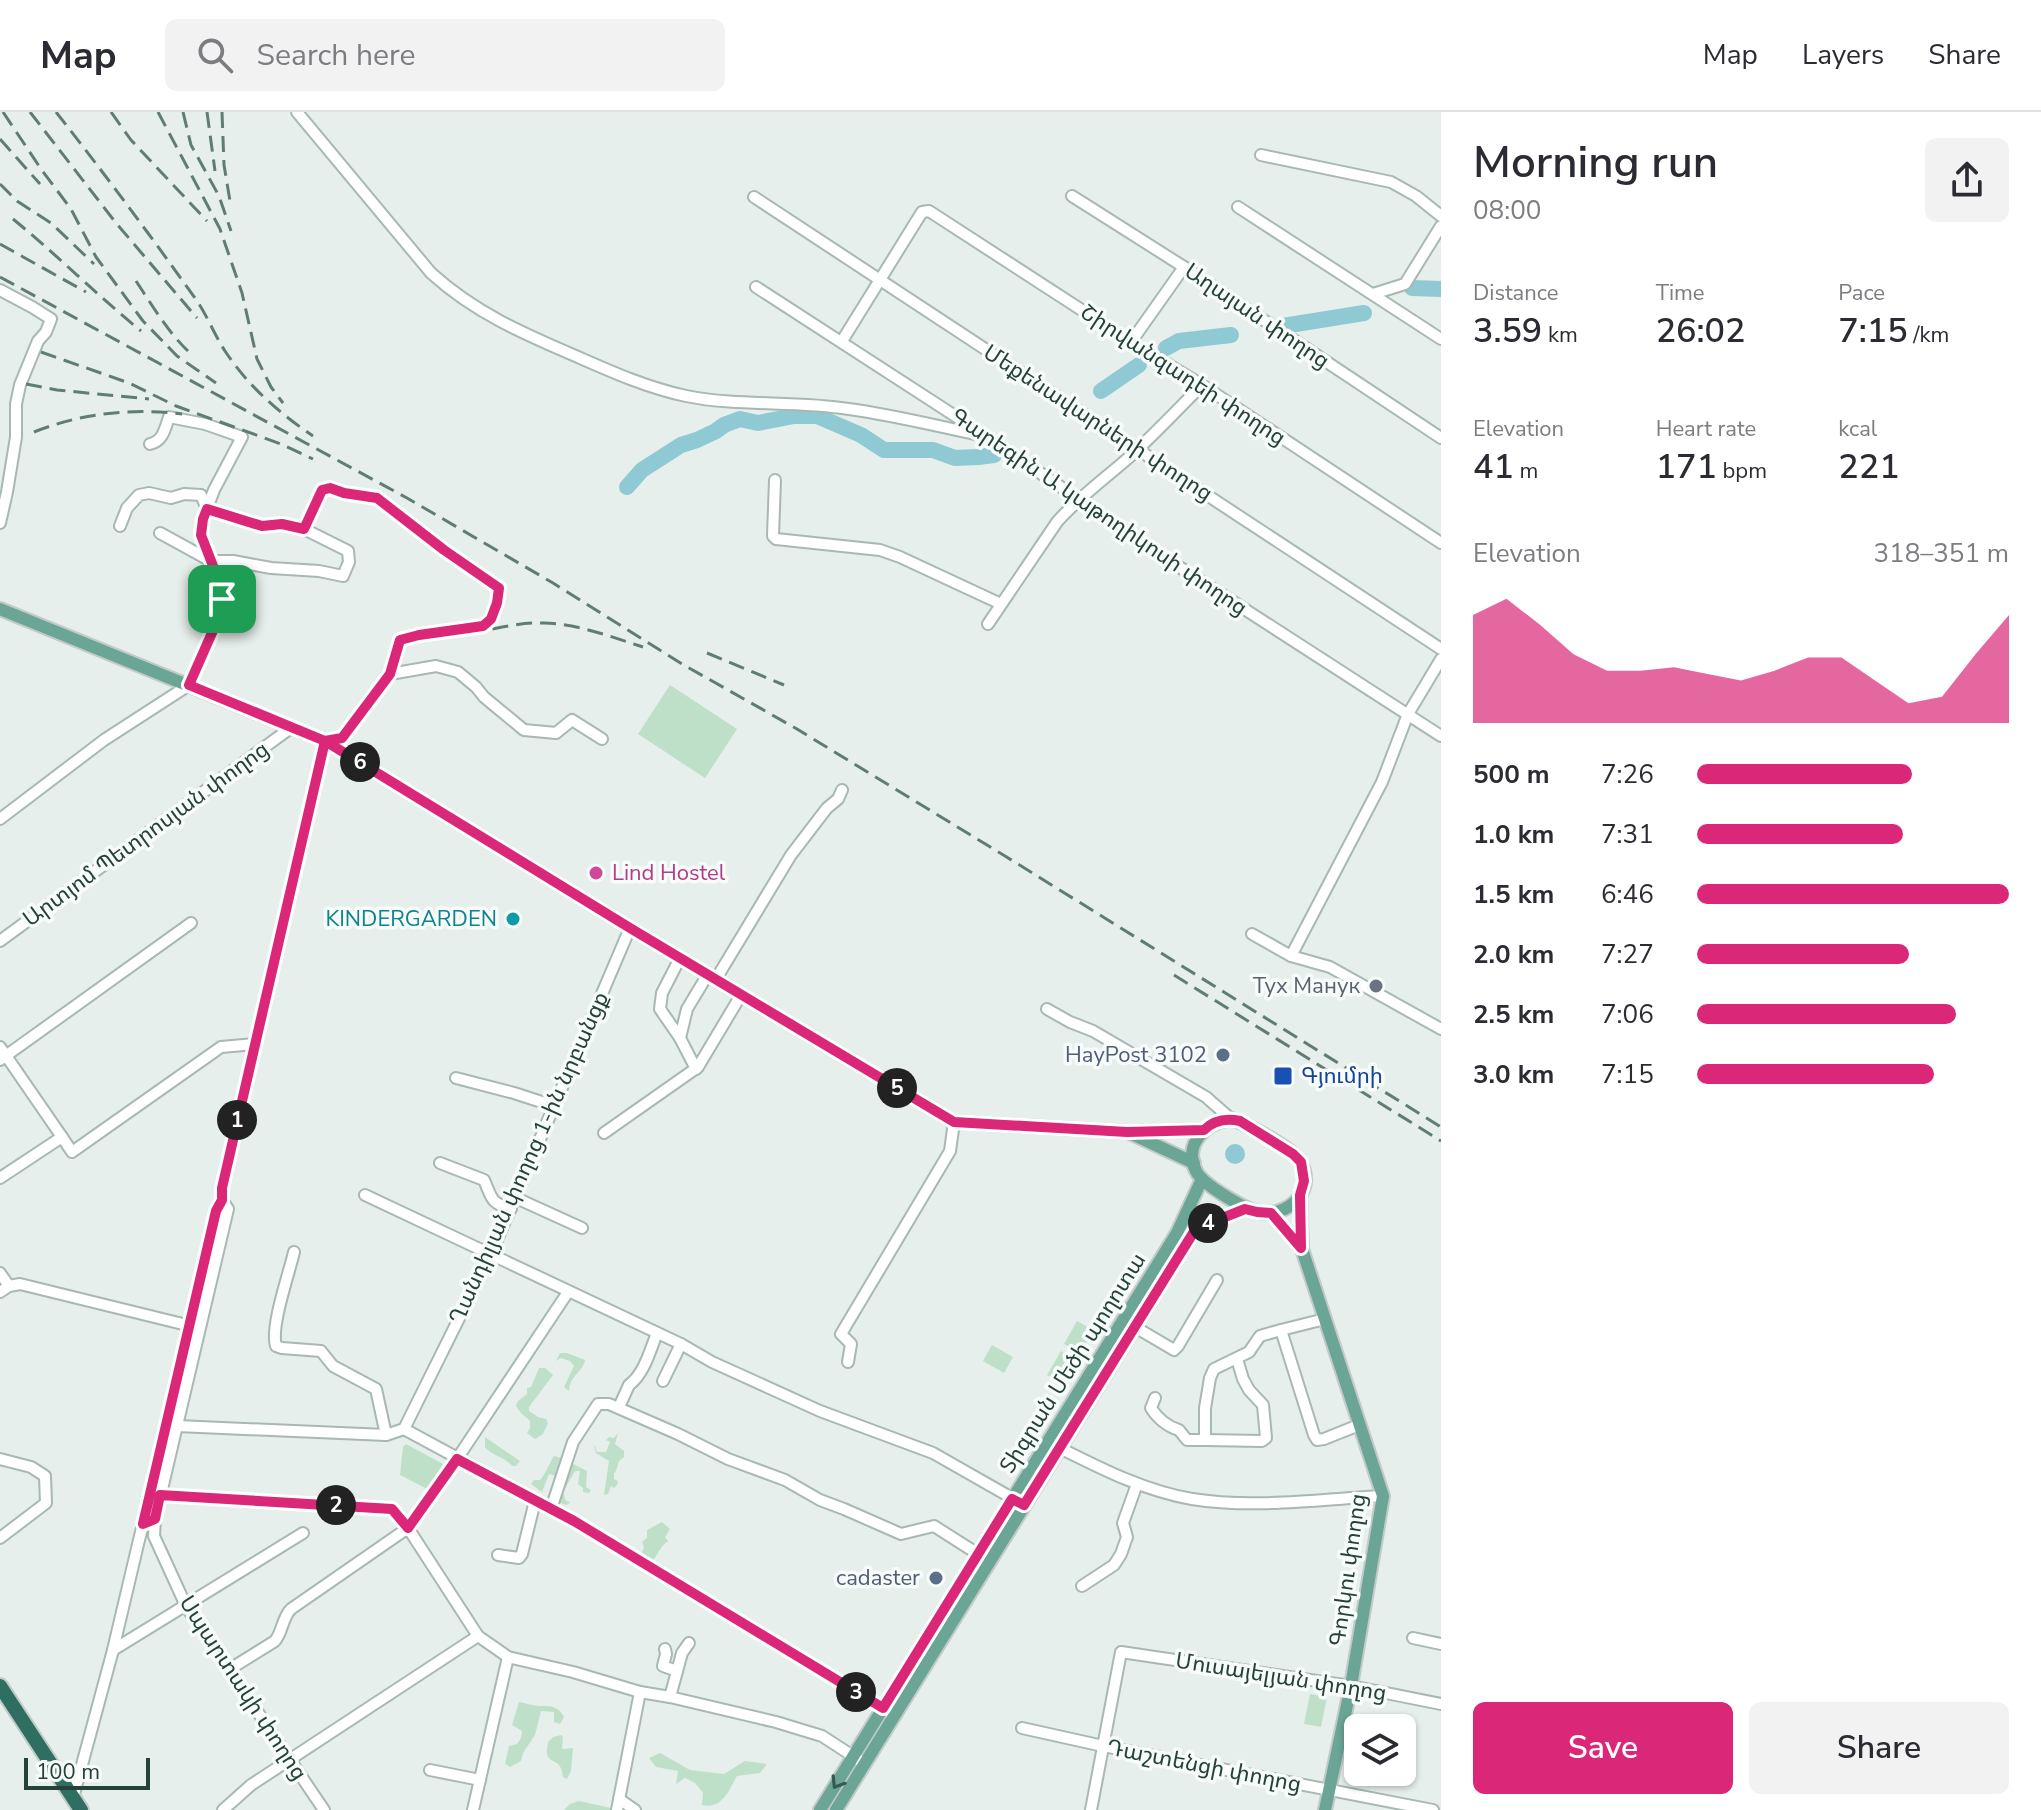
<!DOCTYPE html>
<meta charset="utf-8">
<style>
body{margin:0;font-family:"Nunito Sans","Noto Sans Armenian",sans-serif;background:#f2f2f3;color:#2b2b33;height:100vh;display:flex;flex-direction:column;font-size:30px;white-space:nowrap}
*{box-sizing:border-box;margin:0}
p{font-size:26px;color:#7c7c81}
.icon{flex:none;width:44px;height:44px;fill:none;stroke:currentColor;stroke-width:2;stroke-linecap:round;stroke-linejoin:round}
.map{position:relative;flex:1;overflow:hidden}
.details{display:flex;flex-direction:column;background:#fff;width:600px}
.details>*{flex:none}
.tools{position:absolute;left:1344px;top:1602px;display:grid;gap:16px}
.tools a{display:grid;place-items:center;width:72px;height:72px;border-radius:12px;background:#fff;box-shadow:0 2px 6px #0004;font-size:40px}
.scale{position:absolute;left:24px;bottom:20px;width:126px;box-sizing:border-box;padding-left:8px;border:4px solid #24423a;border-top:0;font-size:22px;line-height:28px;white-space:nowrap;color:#24423a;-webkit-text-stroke:6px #f7fbf9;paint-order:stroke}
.pin{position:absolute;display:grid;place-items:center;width:68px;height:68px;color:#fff;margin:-34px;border-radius:16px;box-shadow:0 4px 12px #0006}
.km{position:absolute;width:40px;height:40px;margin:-20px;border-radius:50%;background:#222;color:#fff;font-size:22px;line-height:40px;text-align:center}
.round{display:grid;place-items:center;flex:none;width:84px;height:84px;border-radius:12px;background:#f2f2f3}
.headline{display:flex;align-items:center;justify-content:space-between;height:136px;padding:0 32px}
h1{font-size:44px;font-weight:600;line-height:60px}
.metrics{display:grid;grid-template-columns:repeat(3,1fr);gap:12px;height:136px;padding:8px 32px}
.metrics div{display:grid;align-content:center}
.metrics b{font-size:34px;font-weight:600}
.metrics small{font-size:22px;font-weight:400}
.metrics p{font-size:22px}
.chart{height:224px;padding:16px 32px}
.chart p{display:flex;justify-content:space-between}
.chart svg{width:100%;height:144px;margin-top:8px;fill:#db2777;opacity:.7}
.button{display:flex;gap:16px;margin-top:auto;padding:16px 32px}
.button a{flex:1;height:92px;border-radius:12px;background:#db2777;color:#fff;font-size:32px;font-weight:600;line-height:92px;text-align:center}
.button a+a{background:#f2f2f3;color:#2b2b33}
ul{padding:0 32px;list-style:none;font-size:26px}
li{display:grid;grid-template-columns:128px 96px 1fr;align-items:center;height:60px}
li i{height:20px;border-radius:10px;background:#db2777}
header{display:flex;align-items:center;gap:48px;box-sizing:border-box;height:112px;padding:0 40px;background:#fff;border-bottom:2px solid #e1e1e2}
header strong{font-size:38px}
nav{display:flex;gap:44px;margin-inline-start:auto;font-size:28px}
.search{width:560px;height:72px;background:#f2f2f3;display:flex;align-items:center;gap:20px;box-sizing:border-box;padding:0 28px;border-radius:12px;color:#7c7c81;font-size:30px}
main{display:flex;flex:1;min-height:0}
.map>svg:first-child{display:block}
</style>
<header>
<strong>Map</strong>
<div class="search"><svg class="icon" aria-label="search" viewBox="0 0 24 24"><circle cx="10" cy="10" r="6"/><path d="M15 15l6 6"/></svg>Search here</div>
<nav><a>Map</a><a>Layers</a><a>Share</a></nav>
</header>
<main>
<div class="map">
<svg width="1441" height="1698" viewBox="0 0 1441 1698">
<rect width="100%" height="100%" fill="#e6efeb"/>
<!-- green -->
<g fill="#bfe0c8">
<path d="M670,573L737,617L705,666L638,622Z"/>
<path d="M1077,1209L1093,1218L1080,1241L1064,1232Z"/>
<path d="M992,1233L1013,1245L1004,1261L983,1249Z"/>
<path d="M1061,1239L1077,1249L1063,1272L1047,1263Z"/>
<path d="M560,1241H567L585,1248C583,1260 570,1263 569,1279L564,1275L574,1254L570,1249L561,1246L556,1249Z"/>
<path d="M539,1256H545L553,1263L529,1295V1299L538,1305L546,1307L548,1311L543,1322L535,1327L527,1321L530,1316V1309L521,1301L516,1294L518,1289L527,1282V1276L531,1275Z"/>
<path d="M618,1321L615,1332L624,1339V1345L619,1349L616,1359L614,1361V1367L618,1369L617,1373L614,1376L611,1374L608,1382L604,1383L609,1349L596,1341L594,1334L590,1333L595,1334L597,1340H606L610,1330L606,1328L609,1325L614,1326Z"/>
<path d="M485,1325L520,1349L516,1354H512C505,1345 492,1344 485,1335Z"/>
<path d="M406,1332L443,1352L444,1357L429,1378L400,1363L403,1335Z"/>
<path d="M554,1344L561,1346L560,1359L556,1364L549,1362L542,1380L531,1372L534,1368H540C545,1363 550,1350 554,1344Z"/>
<path d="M573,1352L587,1359L586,1375L591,1378L589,1381L583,1380V1376L578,1372L580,1359H575L563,1380L566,1389L570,1390L567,1393L560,1391L558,1387L567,1355Z"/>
<path d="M662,1410L670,1417L665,1425L668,1429C658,1436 659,1443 651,1450L645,1449L641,1443L644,1435L642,1430L647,1426V1418Z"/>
<path d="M1310,1582L1327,1585L1321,1615L1304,1612Z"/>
<path d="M519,1590C526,1591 533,1594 540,1594C552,1594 558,1594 564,1605L560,1612L554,1610V1600L541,1599L535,1623L523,1641L521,1649L510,1655L505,1652L509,1634L517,1632L521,1626L522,1619L512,1613Z"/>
<path d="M561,1623L563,1625L562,1637L573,1636L571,1659L567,1667L563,1665C561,1645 550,1653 547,1642C546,1638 548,1634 548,1630L553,1625Z"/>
<path d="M660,1641L690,1658L724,1662L745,1649L767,1652L760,1661L737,1664C729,1678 722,1698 702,1693L703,1681L695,1671L685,1666L676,1672L678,1659L656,1655L649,1646Z"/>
<path d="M579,1689L611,1696L610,1698H564L570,1692Z"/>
</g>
<!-- water -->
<circle fill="#8ec9d4" cx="1235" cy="1042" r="10"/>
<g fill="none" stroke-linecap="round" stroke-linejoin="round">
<!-- river -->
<g stroke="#8ec9d4" stroke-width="16">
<path d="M1412,176L1441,177"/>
<path d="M1283,214L1364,201"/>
<path d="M1166,236L1179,229L1231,223"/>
<path d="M1101,279L1139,253"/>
<path d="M627,375L642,358L681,333L697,328L716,319L724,313L740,307L758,311L794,304H817L861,323L884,338H933L955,346L978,345L994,343"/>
</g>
<!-- minor casing -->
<g stroke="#a8b8b2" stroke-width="14">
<g id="minor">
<path d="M297,0L431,161C475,201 524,222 578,245C612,260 648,276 686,284C740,295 795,288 849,297C893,303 937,314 980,323"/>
<path d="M1261,43L1391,70L1416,84L1441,104"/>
<path d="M1072,84L1184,155L1441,326"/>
<path d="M754,85L1441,537"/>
<path d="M1238,95L1441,227"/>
<path d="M756,175L986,324L1153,438L1441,624"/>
<path d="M0,178L32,195L51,207L46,220L38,229L20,273L16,292V325L7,380L0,411"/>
<path d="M1373,182L1405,172L1441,114"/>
<path d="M842,229L922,100L929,99L1131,230L1202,273L1441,431"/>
<path d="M1131,230L1184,155"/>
<path d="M775,368L773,424L776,427L880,438L900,445L1001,492"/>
<path d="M120,414L127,396L139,383L149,381L171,386L184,382L201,383L207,397L262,414L282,412L304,417L322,378L330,376L344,381L377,386L444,438L499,476L497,491L491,507L483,514L419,523L400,528L390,562"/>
<path d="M160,421L211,449H233L271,456L319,459L343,464L349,450L348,439L304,417"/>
<path d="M988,512L1057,410C1075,389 1104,367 1126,348C1153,324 1177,298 1202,273"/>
<path d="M0,707L104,628L189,573L215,514L222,487L215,459L201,423L203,407L214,378L242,325L205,312L169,305C165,317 163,329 150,332"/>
<path d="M1252,822L1291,844L1330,855L1441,917"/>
<path d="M0,829L292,615"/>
<path d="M1291,844L1382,670L1408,602L1441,547"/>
<path d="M680,846L662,881L660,897L680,926"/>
<path d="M716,867L791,743L827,696L838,687L842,678"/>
<path d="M1047,897L1070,910L1093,919L1206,985L1231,1007"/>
<path d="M0,935L62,1025"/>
<path d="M0,948L191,811"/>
<path d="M696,957L680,926L687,897L708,862"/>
<path d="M456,966L514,981L554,994"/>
<path d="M604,1021L698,955L741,883"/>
<path d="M440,1051L484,1068C492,1086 490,1091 511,1097"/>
<path d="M0,1066L62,1025L72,1040L221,935L255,932"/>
<path d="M365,1083L681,1232L712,1250L820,1299L933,1341L1019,1390"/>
<path d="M516,1086L582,1116"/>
<path d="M294,1140C289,1162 270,1215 276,1234L282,1236L321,1239L333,1254L376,1277L386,1323"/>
<path d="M0,1161L9,1174"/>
<path d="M0,1180L9,1174L20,1172L195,1215"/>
<path d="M1325,1207L1281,1218L1314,1323L1317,1328L1324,1327L1359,1313"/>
<path d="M1135,1215L1174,1238L1178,1234L1217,1168"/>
<path d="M848,1250L851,1232L841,1222L950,1039L954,1010"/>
<path d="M663,1269L681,1232"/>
<path d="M1155,1286L1151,1296C1157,1306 1168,1315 1179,1318L1187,1328H1205V1296L1210,1266L1214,1257L1249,1240L1260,1224L1281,1218"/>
<path d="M619,1295L629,1273C644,1262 650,1239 657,1221"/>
<path d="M177,1314L386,1323L404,1317L574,1409L889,1600"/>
<path d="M404,1317L491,1142L630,816"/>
<path d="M1205,1328L1262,1329L1266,1326L1263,1293L1249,1278L1243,1267L1237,1247"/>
<path d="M1060,1336C1102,1357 1145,1379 1192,1387C1255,1397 1320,1387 1383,1384"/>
<path d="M0,1347L31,1355L45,1364L46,1391L0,1426"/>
<path d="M160,1383L392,1397L408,1416L478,1524L508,1545L573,1560L640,1580L670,1585L776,1610L822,1624L859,1648"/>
<path d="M551,1397L573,1330L598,1292H609L678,1322L728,1347L785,1368L820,1388L844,1397L901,1422L934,1414L978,1442"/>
<path d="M155,1407L154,1424L186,1494L324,1698"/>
<path d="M143,1412L216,1099L222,1088"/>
<path d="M498,1443L519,1446L522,1442L535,1389"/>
<path d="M1082,1474L1114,1453L1121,1442L1127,1425L1123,1411L1137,1372"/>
<path d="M1413,1526L1441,1532"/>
<path d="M665,1537L666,1542L663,1554L677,1559"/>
<path d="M113,1538L303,1421"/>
<path d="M230,1557L275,1529C283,1519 282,1506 291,1497L408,1416L457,1347L568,1180"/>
<path d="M670,1585L682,1541L689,1531"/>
<path d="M1022,1616L1103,1634L1433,1698"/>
<path d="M430,1658L480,1668"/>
<path d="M73,1686L113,1538L139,1428L143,1412L155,1407L228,1097L222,1088V1076L325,629L342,626L390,562L436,554L458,560L476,575L484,585L524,618L556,621L572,608L602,627"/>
<path d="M619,1687L635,1698"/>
<path d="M223,1698L251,1673L478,1524"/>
<path d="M473,1698L508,1545"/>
<path d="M617,1698L640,1580"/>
<path d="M1091,1698L1121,1540L1351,1574L1441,1592"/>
</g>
</g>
<!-- major casing -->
<g stroke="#c2cac8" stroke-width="16">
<g id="major">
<path d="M0,497L325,629L630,816L954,1010L1127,1020L1204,1018"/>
<path d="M1231,1007C1245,1011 1291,1036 1299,1048C1317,1076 1292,1103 1263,1101C1248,1100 1203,1073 1196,1059C1183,1033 1205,1010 1231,1007Z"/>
<path d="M1130,1021L1194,1051"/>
<path d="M1300,1083L1302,1137L1383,1384L1351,1574L1325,1698"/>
<path d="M1271,1101L1301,1136"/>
<path d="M820,1698L1177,1121L1202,1067"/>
<path d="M836,1698L1195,1118L1200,1115L1245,1097"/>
</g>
</g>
<!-- highway casing -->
<g stroke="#c2cac8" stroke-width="18">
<path id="highway" d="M0,1574L81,1698"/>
</g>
<!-- minor -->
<use href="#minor" stroke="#fff" stroke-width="10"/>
<!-- major -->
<use href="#major" stroke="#6aa596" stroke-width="12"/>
<!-- highway -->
<use href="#highway" stroke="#2f6f62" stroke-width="14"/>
<!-- rail -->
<g stroke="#5f7d75" stroke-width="3" stroke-dasharray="16 8" stroke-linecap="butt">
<path d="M3,0L41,57L71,97L96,145L143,209L177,244L216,271"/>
<path d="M30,0L116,111L197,206"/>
<path d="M56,0C104,61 150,123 195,186C207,203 214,222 225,239C248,274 279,301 313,324"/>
<path d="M111,0L131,28L207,109"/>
<path d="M158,0L220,117L242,181L257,247L271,275L283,291"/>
<path d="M183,0L191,33L219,84L231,119"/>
<path d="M207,0L215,59"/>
<path d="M222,0L224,53L231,95"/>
<path d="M0,27L40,72"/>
<path d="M0,72L17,89L51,111L94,152"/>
<path d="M13,107C57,143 97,183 141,219"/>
<path d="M0,132L86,180"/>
<path d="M0,165L407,386L553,471L682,552L797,617L1005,744L1441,1015"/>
<path d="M136,169C152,193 167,219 188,239"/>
<path d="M41,240L129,271L176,294L281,332L313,347"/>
<path d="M26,272L57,278L149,287"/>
<path d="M34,320C82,301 131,296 182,302"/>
<path d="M469,522C494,517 520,510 544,511C579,512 611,525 643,535"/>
<path d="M707,541L784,573"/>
<path d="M1174,863L1441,1029"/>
</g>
</g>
<!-- one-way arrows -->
<defs><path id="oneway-chevron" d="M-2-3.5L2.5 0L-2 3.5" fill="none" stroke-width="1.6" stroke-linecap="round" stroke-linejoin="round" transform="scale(2)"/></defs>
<use stroke="#365b51" href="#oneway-chevron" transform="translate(837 1671) rotate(122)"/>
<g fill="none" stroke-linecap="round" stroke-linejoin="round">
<!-- route casing -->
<g stroke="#fff" stroke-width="16">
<path id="route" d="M222,487L215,514L189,573L325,629L222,1076V1088L216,1099L143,1412L155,1407L160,1383L392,1397L408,1416L457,1347L574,1409L883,1596L1012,1387L1024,1393L1195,1118L1200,1115L1245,1097L1257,1100L1271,1101L1301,1136L1300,1083L1304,1069L1301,1050L1293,1042L1240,1009C1226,1006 1214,1008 1204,1018L1127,1020L954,1010L630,816L325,629L342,626L390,562L400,528L419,523L483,514L491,507L497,491L499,476L444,438L377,386L344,381L330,376L322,378L304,417L282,412L262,414L207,397L203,407L201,423L215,459L222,487"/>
</g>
<!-- route -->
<use href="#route" stroke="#db2777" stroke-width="10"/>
</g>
<!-- markers -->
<circle fill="#d1479c" stroke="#f7fbf9" stroke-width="3" cx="596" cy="761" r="8"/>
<circle fill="#0f9aa8" stroke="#f7fbf9" stroke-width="3" cx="513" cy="807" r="8"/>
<circle fill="#6b7280" stroke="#f7fbf9" stroke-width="3" cx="1376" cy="874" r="8"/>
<g fill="#5c6f8a" stroke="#f7fbf9" stroke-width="3">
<circle cx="1223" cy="943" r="8"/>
<circle cx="936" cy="1466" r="8"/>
</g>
<rect fill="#1a4fb4" stroke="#f7fbf9" stroke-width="3" x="1273" y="954" width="20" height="20" rx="4"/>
<g text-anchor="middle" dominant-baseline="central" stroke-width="7" stroke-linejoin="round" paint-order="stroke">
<!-- street labels -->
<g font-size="22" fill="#24423a" stroke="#f7fbf9">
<text transform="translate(1257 204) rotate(34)">Աղայան փողոց</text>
<text transform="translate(1183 263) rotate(33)">Շիրվանզադեի փողոց</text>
<text transform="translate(1098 311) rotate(33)">Մեքենավարների փողոց</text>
<text transform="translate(1099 400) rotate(34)">Գարեգին Ա կաթողիկոսի փողոց</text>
<text transform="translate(146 722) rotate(-36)">Արտյոմ Պետրոսյան փողոց</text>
<text transform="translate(529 1046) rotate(-66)">Ղանդիլյան փողոց 1-ին նրբանցք</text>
<text transform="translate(1073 1251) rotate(-58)">Տիգրան Մեծի պողոտա</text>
<text transform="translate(1348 1458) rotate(-82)">Գորկու փողոց</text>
<text transform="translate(1281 1565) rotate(9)">Մուսայելյան փողոց</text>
<text transform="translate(243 1576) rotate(57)">Սպարտակի փողոց</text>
<text transform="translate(1204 1654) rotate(11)">Դաշտենցի փողոց</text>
</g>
<!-- hotel labels -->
<g font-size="22" fill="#b23c85" stroke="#f7fbf9" text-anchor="start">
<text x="612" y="761">Lind Hostel</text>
</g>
<!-- culture labels -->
<g font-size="22" fill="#0d838f" stroke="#f7fbf9" text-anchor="end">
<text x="497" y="807">KINDERGARDEN</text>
</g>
<!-- worship labels -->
<g font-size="22" fill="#5b616d" stroke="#f7fbf9" text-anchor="end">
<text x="1360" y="874">Тух Манук</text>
</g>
<!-- service labels -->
<g font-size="22" fill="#4e5e75" stroke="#f7fbf9" text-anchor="end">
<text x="1207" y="943">HayPost 3102</text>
<text x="920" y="1466">cadaster</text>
</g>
<!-- transit labels -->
<g font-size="22" fill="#164399" stroke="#f7fbf9" text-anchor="start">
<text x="1301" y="964">Գյումրի</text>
</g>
</g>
</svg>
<div class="tools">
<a><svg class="icon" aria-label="layers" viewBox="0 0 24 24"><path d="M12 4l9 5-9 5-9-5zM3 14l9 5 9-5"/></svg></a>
</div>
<div class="scale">100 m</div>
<div class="pin" style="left:222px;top:487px;background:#1e9e55"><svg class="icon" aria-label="arrive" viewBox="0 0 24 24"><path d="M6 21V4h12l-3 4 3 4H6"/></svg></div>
<b class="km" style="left:237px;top:1008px">1</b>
<b class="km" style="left:336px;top:1393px">2</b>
<b class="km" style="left:856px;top:1580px">3</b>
<b class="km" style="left:1208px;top:1111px">4</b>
<b class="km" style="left:897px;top:976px">5</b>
<b class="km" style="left:360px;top:650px">6</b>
</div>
<section class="details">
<div class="headline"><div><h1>Morning run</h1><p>08:00</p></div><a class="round"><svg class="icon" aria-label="share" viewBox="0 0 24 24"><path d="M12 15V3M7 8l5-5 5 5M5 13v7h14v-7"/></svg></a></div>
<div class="metrics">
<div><p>Distance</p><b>3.59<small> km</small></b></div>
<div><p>Time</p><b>26:02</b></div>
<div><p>Pace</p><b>7:15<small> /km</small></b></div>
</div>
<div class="metrics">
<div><p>Elevation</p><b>41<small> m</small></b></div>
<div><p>Heart rate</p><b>171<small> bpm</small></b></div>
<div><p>kcal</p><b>221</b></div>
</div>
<div class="chart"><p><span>Elevation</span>318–351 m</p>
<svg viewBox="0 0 160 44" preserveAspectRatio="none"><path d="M0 44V11L10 6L20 14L30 23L40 28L50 28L60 27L70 29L80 31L90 28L100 24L110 24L120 31L130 38L140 36L150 23L160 11V44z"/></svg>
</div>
<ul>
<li><b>500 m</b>7:26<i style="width:69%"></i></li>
<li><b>1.0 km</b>7:31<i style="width:66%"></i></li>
<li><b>1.5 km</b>6:46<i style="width:100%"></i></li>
<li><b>2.0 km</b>7:27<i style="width:68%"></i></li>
<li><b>2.5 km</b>7:06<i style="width:83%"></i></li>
<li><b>3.0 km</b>7:15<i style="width:76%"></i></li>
</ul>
<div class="button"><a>Save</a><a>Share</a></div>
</section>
</main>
